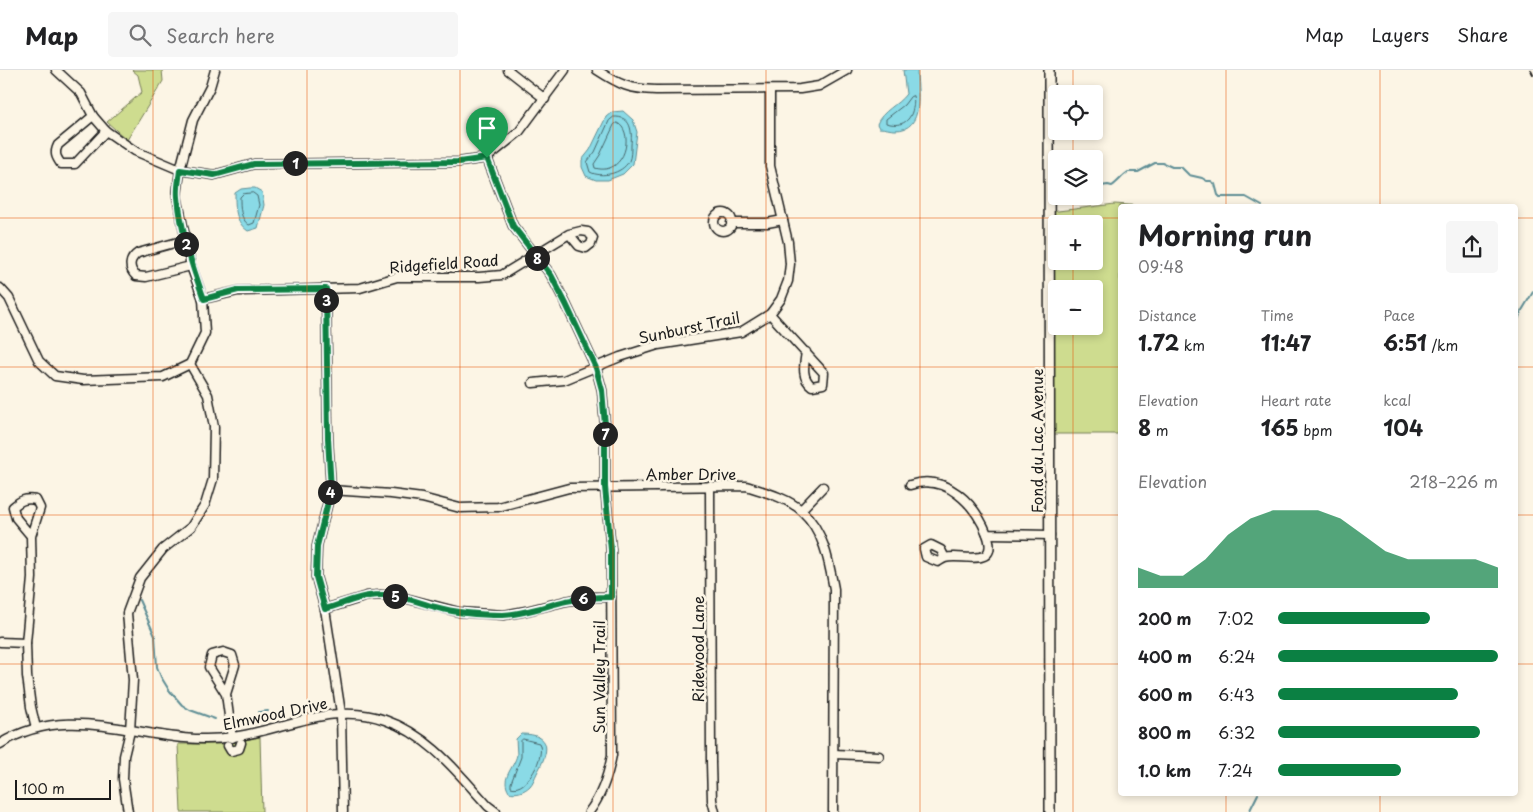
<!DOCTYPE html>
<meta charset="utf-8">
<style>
body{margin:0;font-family:"Playpen Sans",sans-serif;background:#f6f6f6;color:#202124;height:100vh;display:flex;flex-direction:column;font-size:19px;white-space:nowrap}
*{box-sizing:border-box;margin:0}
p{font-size:16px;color:#757577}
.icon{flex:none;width:28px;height:28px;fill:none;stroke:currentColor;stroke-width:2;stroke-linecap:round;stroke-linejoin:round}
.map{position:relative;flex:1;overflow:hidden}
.sheet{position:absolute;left:1118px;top:134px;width:400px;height:592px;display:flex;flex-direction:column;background:#fff;border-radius:5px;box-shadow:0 2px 8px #0003}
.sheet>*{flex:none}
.controls{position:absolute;left:1048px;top:15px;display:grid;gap:10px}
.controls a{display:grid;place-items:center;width:55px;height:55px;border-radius:5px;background:#fff;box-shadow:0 2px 8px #0003;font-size:25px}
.scale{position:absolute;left:15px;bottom:12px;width:96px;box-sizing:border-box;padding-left:5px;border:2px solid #1c1c1c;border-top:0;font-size:14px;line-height:18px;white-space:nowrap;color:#1c1c1c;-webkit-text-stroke:4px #fcf5e5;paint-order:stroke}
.pin{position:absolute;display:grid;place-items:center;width:42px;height:42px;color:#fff;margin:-51px -21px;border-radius:50% 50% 50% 0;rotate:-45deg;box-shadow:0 0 5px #0007}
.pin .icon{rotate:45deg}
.km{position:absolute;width:25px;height:25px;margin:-12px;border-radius:50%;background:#222;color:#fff;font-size:14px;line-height:25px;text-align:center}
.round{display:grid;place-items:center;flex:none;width:52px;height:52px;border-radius:5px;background:#f6f6f6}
.summary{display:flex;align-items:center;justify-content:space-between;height:85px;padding:0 20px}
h1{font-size:28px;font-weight:700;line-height:38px}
.stats{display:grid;grid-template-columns:repeat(3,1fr);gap:8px;height:85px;padding:5px 20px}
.stats div{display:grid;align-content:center}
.stats b{font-size:21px;font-weight:700}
.stats small{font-size:14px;font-weight:400}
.stats p{font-size:14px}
.chart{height:140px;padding:10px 20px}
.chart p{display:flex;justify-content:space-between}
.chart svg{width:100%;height:90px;margin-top:5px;fill:#0b8043;opacity:.7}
ul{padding:0 20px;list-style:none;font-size:16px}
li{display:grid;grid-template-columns:80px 60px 1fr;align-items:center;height:38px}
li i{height:12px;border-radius:6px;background:#0b8043}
header{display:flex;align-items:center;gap:30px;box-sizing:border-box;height:70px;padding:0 25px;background:#fff;border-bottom:1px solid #e0e0e0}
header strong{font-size:24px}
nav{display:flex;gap:28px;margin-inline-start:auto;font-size:18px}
.search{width:350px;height:45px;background:#f6f6f6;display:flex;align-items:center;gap:12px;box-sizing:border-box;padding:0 18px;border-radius:5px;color:#757577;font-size:19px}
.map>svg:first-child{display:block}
</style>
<header>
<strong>Map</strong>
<div class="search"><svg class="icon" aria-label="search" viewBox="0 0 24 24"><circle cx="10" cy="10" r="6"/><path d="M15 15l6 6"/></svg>Search here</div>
<nav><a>Map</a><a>Layers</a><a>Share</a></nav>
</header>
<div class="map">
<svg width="1533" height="742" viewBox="0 0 1533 742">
<rect width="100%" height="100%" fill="#fcf5e5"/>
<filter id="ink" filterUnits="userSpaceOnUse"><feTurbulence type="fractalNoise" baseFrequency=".02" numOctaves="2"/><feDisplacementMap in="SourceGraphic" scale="10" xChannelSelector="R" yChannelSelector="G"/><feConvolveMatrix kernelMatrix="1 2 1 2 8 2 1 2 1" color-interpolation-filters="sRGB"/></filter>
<g filter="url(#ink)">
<!-- green -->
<g fill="#cedc8f" stroke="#757c56" fill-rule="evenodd">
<path d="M132,0H162L163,11L127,70L107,52L142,22L138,5Z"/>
<path d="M1115,134L1141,136H1120V364H1050V142ZM1056,154H1094V191H1056ZM1056,219H1094V256H1056Z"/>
<path d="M260,667L262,742H181L178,674H225Z"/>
</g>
<!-- water -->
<g fill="#8adae6" stroke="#5e8e95">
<path d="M903,0H917C917,19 926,61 895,60C890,60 885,58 879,58L877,54C882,41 898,35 906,24Z"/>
<path d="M623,41L633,50L637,62L633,94L623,104L608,110H596L586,106L582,97V90L590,80L606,47L612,42Z"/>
<path d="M250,118H255L262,122L264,135L258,158L248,161C235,152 235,138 235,123L241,119Z"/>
<path d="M521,664C553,664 549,681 537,703C535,707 533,713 530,716C524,722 516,724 509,722C500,708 514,698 517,685C517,680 516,674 516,669Z"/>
</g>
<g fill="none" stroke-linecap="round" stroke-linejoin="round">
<!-- shore -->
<g stroke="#48686d" stroke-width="1">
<path d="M913,26C914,30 914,33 913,38C910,53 900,57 886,53V49L904,35L910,27Z"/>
<path d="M614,47C632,46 632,62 631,75C631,80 631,87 629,91C622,104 601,108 590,102L587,92L595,82L609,51Z"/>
<path d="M617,53C635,60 626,107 595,98L594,94L600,85L614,55Z"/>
<path d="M253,123L257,126L259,135L254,153L249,155C240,149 240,137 240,127L243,124Z"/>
<path d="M523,669L539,673C546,685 527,723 511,717V713L521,687V671Z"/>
</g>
<!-- stream -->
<g stroke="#5e8e95" stroke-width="2">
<path d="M1094,117L1108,115L1112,116C1118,112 1122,106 1128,102H1138L1155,93H1163L1172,97H1181L1189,105L1202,108L1207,111H1211L1215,114L1218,125L1220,127H1246L1262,136"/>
<path d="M1515,257L1521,242L1533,222"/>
<path d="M139,530L155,566L157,597L161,607L169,620L182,635L190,640L215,649"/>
<path d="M259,642L268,641"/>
<path d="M1249,742L1258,724"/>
</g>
<!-- minor casing -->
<g stroke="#1c1c1c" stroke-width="11">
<g id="minor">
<path d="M56,0L81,23L93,46L106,61L135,81L180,100L214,105L254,94L459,92L487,88L519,62L565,0"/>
<path d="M508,0L545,29"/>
<path d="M597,0C620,15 629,19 656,20L800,19L819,16L847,0"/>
<path d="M93,46L58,75C54,83 56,87 61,94H75L106,61"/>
<path d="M487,88L513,156L551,205L566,234L596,298L602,320L605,355V417L611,480L612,685C608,706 602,725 589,742"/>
<circle cx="723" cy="152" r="9"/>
<path d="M731,153H767L783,150"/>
<path d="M185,170L138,183C129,189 128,198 136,206L146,207L191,196"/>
<path d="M0,218L9,228L39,291L55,306L83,310L163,307L190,294L205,263L203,229L191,196L177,126L180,100L193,50L210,17L215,0"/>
<path d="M326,219L328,368L331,420L317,476L316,507L325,539L341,643L343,742"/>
<path d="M203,229L238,221L360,218L397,207H479L502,205L569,164L581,161L588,162L593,168L591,174L586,178L579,176L569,164"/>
<path d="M770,244L824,303L823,314L812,316C801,308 804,295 806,282"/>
<path d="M533,313L564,310L620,287L658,275L741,262L770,244L781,229L788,211L790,194L788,172L770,96V20"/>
<path d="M910,415C946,403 975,434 987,464L1050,465"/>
<path d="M710,416L711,693L712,730L715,742"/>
<path d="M331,420L391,424L422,428L460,438L498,437L569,418L746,416C765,422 788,428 802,441C824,461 829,492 834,519L833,742"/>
<path d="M801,440L823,417"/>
<path d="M31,466L16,448L13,437C21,430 25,428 36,430L40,438L31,466L32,508L26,573L27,606L31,637L36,658"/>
<path d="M945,488L941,480L931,475L924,479L926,487L938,492C940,491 942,489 945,488C961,483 1000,500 987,464"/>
<path d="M325,539L367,526L380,525L397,526L459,542L504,545L526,541L566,531L590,527H611"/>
<path d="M0,572L26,573"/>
<path d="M226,624L235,595L232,585L223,582L212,585L209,597L226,624L232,668"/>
<path d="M0,674C76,626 152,680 233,667C283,660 334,631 385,650C429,665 458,703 488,736L496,742"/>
<path d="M228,676L231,681L239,679L241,673"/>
<path d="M834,684L879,686"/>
<path d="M128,742L123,709L124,686L130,661L133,610L127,543L140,508L163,479L191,457L205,435L213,409L214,357L208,325L190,294"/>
</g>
</g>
<!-- major casing -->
<g stroke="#1c1c1c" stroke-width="12">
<path id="major" d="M1049,0L1050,742"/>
</g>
<!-- minor -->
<use href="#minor" stroke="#fcf5e5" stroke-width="8"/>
<!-- major -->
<use href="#major" stroke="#fcf5e5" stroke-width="9"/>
<!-- rail -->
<path stroke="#1c1c1c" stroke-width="2" d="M1531,0L1533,4"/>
</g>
</g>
<g fill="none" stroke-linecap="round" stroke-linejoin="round" filter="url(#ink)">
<!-- route casing -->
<g stroke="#fff" stroke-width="10">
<path id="route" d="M487,88L513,156L551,205L566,234L596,298L602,320L605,355V417L611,480V527C596,527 581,528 566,531C545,536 524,544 503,545C481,545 456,543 435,537C417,532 399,524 380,525C361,525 343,534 325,539L316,507L317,476L331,420L328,368L326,219L238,220L204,229C192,196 181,162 178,127C177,119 179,109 180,100L214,105L254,94L459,92Z"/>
</g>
<!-- route -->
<use href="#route" stroke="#0b8043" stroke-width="6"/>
</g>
<!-- grid -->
<path fill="none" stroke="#e8590c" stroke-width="1" stroke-opacity="0.55" d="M153,0V742M307,0V742M460,0V742M613,0V742M766,0V742M920,0V742M1073,0V24M1226,0V136M1380,0V136M1073,61V89M1073,126V154M0,148H1120M1515,148H1533M1073,191V219M1073,256V742M0,297H1120M1515,297H1533M0,445H1120M1515,445H1533M0,594H1120M1515,594H1533M1226,724V742M1380,724V742"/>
<g text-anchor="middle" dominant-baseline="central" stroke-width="5" stroke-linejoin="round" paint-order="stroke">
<!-- street labels -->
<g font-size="15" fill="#1c1c1c" stroke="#fcf5e5">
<text transform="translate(444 193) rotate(-4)">Ridgefield Road</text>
<text transform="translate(689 257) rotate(-12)">Sunburst Trail</text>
<text transform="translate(1036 371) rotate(-90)">Fond du Lac Avenue</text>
<text x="691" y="403">Amber Drive</text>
<text transform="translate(697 579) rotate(-90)">Ridewood Lane</text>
<text transform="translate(598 607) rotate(-90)">Sun Valley Trail</text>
<text transform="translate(275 643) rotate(-12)">Elmwood Drive</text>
</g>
</g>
</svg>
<div class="controls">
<a><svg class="icon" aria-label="locate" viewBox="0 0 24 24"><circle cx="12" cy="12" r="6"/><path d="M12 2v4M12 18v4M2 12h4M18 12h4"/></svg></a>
<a><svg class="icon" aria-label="layers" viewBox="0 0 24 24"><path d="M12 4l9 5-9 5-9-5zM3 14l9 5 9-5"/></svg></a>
<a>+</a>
<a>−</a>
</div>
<div class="scale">100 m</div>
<div class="pin" style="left:487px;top:88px;background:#1e9e55"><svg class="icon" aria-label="arrive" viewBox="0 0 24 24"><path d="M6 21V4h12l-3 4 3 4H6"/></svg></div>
<b class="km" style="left:295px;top:93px">1</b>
<b class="km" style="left:186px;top:174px">2</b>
<b class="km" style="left:326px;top:230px">3</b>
<b class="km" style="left:330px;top:422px">4</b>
<b class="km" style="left:395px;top:526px">5</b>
<b class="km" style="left:583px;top:528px">6</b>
<b class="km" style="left:605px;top:364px">7</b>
<b class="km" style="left:537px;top:188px">8</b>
<section class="sheet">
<div class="summary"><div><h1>Morning run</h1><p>09:48</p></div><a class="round"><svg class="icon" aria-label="share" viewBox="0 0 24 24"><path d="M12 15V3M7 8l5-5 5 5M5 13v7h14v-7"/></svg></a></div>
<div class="stats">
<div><p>Distance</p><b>1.72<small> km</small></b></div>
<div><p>Time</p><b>11:47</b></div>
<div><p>Pace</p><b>6:51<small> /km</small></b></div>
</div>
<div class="stats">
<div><p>Elevation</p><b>8<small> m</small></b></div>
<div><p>Heart rate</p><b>165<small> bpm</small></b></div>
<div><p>kcal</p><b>104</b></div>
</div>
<div class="chart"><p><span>Elevation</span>218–226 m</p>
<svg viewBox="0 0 160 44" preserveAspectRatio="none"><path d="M0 44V34L10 38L20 38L30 30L40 18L50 10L60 6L70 6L80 6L90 10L100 18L110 26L120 30L130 30L140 30L150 30L160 34V44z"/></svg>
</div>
<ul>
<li><b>200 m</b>7:02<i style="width:69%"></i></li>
<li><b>400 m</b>6:24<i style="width:100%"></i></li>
<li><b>600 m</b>6:43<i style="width:82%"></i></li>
<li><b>800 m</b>6:32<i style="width:92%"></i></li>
<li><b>1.0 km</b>7:24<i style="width:56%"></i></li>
</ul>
</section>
</div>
